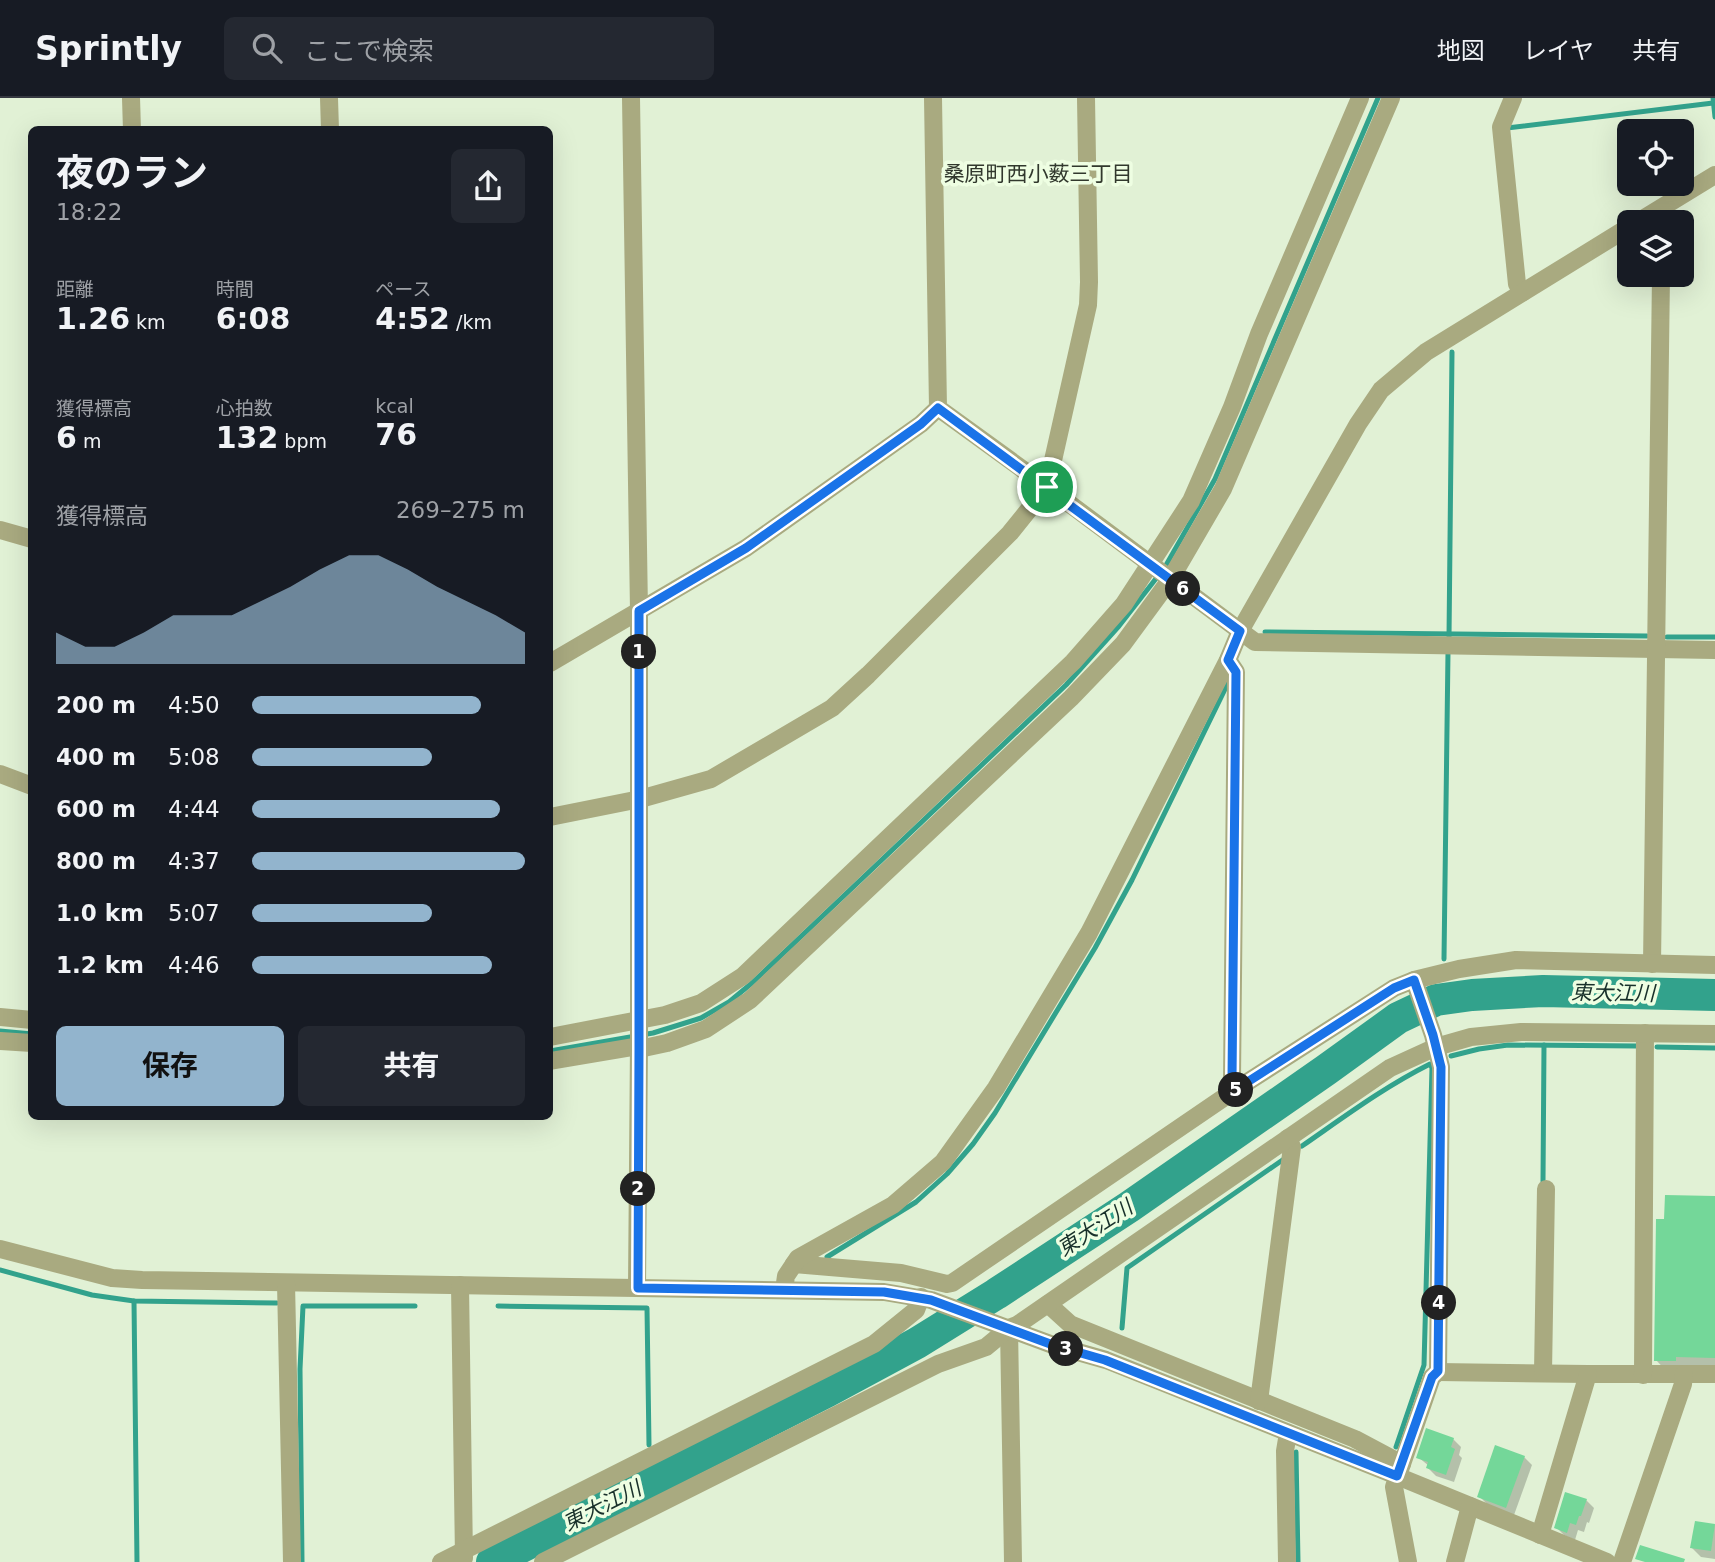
<!DOCTYPE html>
<html lang="ja">
<meta charset="utf-8">
<style>
body{margin:0;font-family:"DejaVu Sans","Noto Sans JP",sans-serif;background:#242831;color:#f1f3f6;height:100vh;display:flex;flex-direction:column;font-size:26px;white-space:nowrap}
*{box-sizing:border-box;margin:0}
p{font-size:23px;color:#9ea1a6}
.icon{flex:none;width:38px;height:38px;fill:none;stroke:currentColor;stroke-width:2;stroke-linecap:round;stroke-linejoin:round}
.map{position:relative;flex:1;overflow:hidden}
.sheet{position:absolute;left:28px;top:28px;width:525px;height:994px;display:flex;flex-direction:column;background:#171b24;border-radius:10px;box-shadow:0 7px 28px #0002}
.sheet>*{flex:none}
.controls{position:absolute;left:1617px;top:21px;display:grid;gap:14px}
.controls a{display:grid;place-items:center;width:77px;height:77px;border-radius:10px;background:#171b24;box-shadow:0 7px 28px #0002;font-size:35px}
.pin{position:absolute;display:grid;place-items:center;width:60px;height:60px;color:#fff;margin:-30px;border:4px solid #fff;border-radius:50%;box-shadow:0 2px 7px #0007}
.km{position:absolute;width:35px;height:35px;margin:-18px;border-radius:50%;background:#222;color:#fff;font-size:19px;line-height:35px;text-align:center}
.round{display:grid;place-items:center;flex:none;width:74px;height:74px;border-radius:10px;background:#242831}
.headline{display:flex;align-items:center;justify-content:space-between;height:119px;padding:0 28px}
h1{font-size:38px;font-weight:700;line-height:52px}
.metrics{display:grid;grid-template-columns:repeat(3,1fr);gap:10px;height:119px;padding:7px 28px}
.metrics div{display:grid;align-content:center}
.metrics b{font-size:30px;font-weight:700}
.metrics small{font-size:19px;font-weight:400}
.metrics p{font-size:19px}
.chart{height:196px;padding:14px 28px}
.chart p{display:flex;justify-content:space-between}
.chart svg{width:100%;height:126px;margin-top:7px;fill:#92b4cd;opacity:.7}
.action{display:flex;gap:14px;margin-top:auto;padding:14px 28px}
.action a{flex:1;height:80px;border-radius:10px;background:#92b4cd;color:#111;font-size:28px;font-weight:700;line-height:80px;text-align:center}
.action a+a{background:#242831;color:#f1f3f6}
ul{padding:0 28px;list-style:none;font-size:23px}
li{display:grid;grid-template-columns:112px 84px 1fr;align-items:center;height:52px}
li i{height:18px;border-radius:9px;background:#92b4cd}
header{display:flex;align-items:center;gap:42px;box-sizing:border-box;height:98px;padding:0 35px;background:#171b24;border-bottom:2px solid #363941}
header strong{font-size:33px}
nav{display:flex;gap:38px;margin-inline-start:auto;font-size:24px}
.search{width:490px;height:63px;background:#242831;display:flex;align-items:center;gap:18px;box-sizing:border-box;padding:0 24px;border-radius:10px;color:#9ea1a6;font-size:26px}
.map>svg:first-child{display:block}
</style>
<header>
<strong>Sprintly</strong>
<div class="search"><svg class="icon" aria-label="search" viewBox="0 0 24 24"><circle cx="10" cy="10" r="6"/><path d="M15 15l6 6"/></svg>ここで検索</div>
<nav><a>地図</a><a>レイヤ</a><a>共有</a></nav>
</header>
<div class="map">
<svg width="1715" height="1464" viewBox="0 0 1715 1464">
<rect width="100%" height="100%" fill="#e1f1d5"/>
<!-- shadow -->
<g fill="#0003">
<path d="M1715,1100V1273L1670,1277L1656,1262L1666,1123Z"/>
<path d="M1453,1341L1461,1349L1459,1357L1462,1360L1454,1384L1436,1378L1428,1370L1429,1368L1418,1359Z"/>
<path d="M1524,1359L1532,1367L1514,1417L1487,1406L1479,1398Z"/>
<path d="M1586,1402L1594,1410L1589,1425L1587,1424L1584,1434L1578,1432L1575,1442L1564,1437L1556,1429Z"/>
<path d="M1696,1425L1715,1427V1461L1701,1459L1692,1450Z"/>
</g>
<g fill="none" stroke-linecap="round" stroke-linejoin="round">
<!-- stream -->
<g stroke="#32a28c" stroke-width="5">
<path d="M1713,0L1715,19"/>
<path d="M1507,30L1713,5"/>
<path d="M1265,534L1647,538"/>
<path d="M1449,539L1452,254"/>
<path d="M1667,539H1715"/>
<path d="M1444,861L1448,554"/>
<path d="M0,933L32,936"/>
<path d="M1657,949L1715,950"/>
<path d="M550,953L653,935L701,920L729,904L752,885L1066,587L1119,528L1165,469L1215,381L1378,0"/>
<path d="M1451,958L1479,951L1508,947L1637,948"/>
<path d="M1302,1048C1344,1019 1384,989 1430,966L1432,970L1424,1267L1396,1349"/>
<path d="M1543,1083L1544,947"/>
<path d="M827,1159L916,1104L947,1076L973,1046L995,1015L1095,850L1132,782L1230,581"/>
<path d="M0,1172L92,1197L134,1203L277,1205"/>
<path d="M134,1203L137,1464"/>
<path d="M498,1208L647,1210L649,1347"/>
<path d="M1122,1230L1127,1170L1284,1061"/>
<path d="M1296,1354L1298,1464"/>
<path d="M302,1464L300,1271L303,1208H415"/>
</g>
<!-- river -->
<path stroke="#32a28c" stroke-width="32" d="M492,1464L828,1293L917,1245L996,1196L1129,1109L1326,972L1398,920L1436,902L1472,897L1543,893L1715,897"/>
</g>
<!-- building -->
<g fill="#74d799">
<path d="M1665,1097L1715,1098V1260L1676,1259V1263H1654L1656,1121H1664Z"/>
<path d="M1426,1330L1454,1340L1451,1349L1455,1351L1446,1377L1426,1370L1428,1364L1416,1360Z"/>
<path d="M1495,1347L1525,1358L1506,1410L1477,1399Z"/>
<path d="M1565,1394L1587,1401L1581,1418H1579L1576,1427L1570,1425L1567,1435L1554,1430Z"/>
<path d="M1695,1423L1715,1426L1711,1453L1690,1450Z"/>
<path d="M1640,1447L1685,1461L1684,1464H1645L1635,1461Z"/>
</g>
<g fill="none" stroke-linecap="round" stroke-linejoin="round">
<!-- minor -->
<g stroke="#a9aa80" stroke-width="18">
<path d="M131,0L132,32"/>
<path d="M329,0L330,32"/>
<path d="M631,0L639,513V945L637,1190"/>
<path d="M1086,0L1089,184L1088,207L1047,389L1255,544L1715,552"/>
<path d="M1513,0L1501,29L1517,186L1523,194"/>
<path d="M1638,124L1715,77"/>
<path d="M0,432L32,441"/>
<path d="M1228,562L1236,574L1232,981L1235,992"/>
<path d="M550,565L746,450L921,326L938,310L933,0"/>
<path d="M0,676L32,688"/>
<path d="M550,719L640,701L711,681L832,610L868,577L1010,435L1047,389L938,310"/>
<path d="M1652,866L1661,177"/>
<path d="M1414,882L1459,871L1516,862L1715,867"/>
<path d="M0,919L32,922"/>
<path d="M550,939L665,917L701,905L743,878L1073,564L1124,506L1191,403L1232,309L1259,236L1360,0"/>
<path d="M0,943L32,945"/>
<path d="M639,951L667,945L706,931L750,902L1071,600L1123,546L1170,482L1223,391L1391,0"/>
<path d="M550,963L639,948"/>
<path d="M0,1151L112,1180L142,1182L884,1194L931,1202L1053,1247L1106,1262L1397,1378L1607,1464"/>
<path d="M794,1166L901,1175L947,1186L952,1185L1235,992L1394,890L1414,882L1433,937L1441,969L1438,1274L1432,1279L1394,1389L1408,1464"/>
<path d="M286,1185L292,1464"/>
<path d="M460,1187L464,1460"/>
<path d="M784,1192L786,1178L798,1160L893,1107L943,1064L996,990L1089,835L1228,562L1240,533L1358,326L1381,292L1426,254L1629,129"/>
<path d="M1048,1206L1070,1226L1355,1341L1402,1366"/>
<path d="M1009,1230L1013,1464"/>
<path d="M1438,1274L1588,1276H1715"/>
<path d="M1543,1275L1546,1091"/>
<path d="M1643,1277L1645,935"/>
<path d="M1259,1303L1292,1049L1288,1040"/>
<path d="M1540,1437L1588,1276"/>
<path d="M441,1464L874,1246L916,1212L921,1199"/>
<path d="M543,1464L938,1266L986,1249L1009,1230L1017,1227L1390,970L1436,949L1471,939L1521,934L1715,936"/>
<path d="M1287,1464L1285,1353L1288,1335"/>
<path d="M1455,1464L1470,1408"/>
<path d="M1622,1464L1683,1286L1684,1276"/>
</g>
</g>
<g fill="none" stroke-linecap="round" stroke-linejoin="round">
<!-- route casing -->
<g stroke="#fff" stroke-width="14">
<path id="route" d="M938,310L1240,533L1228,562L1236,574L1232,981L1235,992L1394,890L1414,882L1433,937L1441,969L1438,1273L1432,1279L1397,1378L1105,1262L1053,1247L931,1202L884,1194L638,1190L639,951V513L746,450L921,326Z"/>
</g>
<!-- route -->
<use href="#route" stroke="#1a73e8" stroke-width="9"/>
</g>
<g text-anchor="middle" dominant-baseline="central" stroke-width="7" stroke-linejoin="round" paint-order="stroke">
<!-- neighbourhood labels -->
<g font-size="21" fill="#31382d" stroke="#eefee2">
<text x="1038" y="76">桑原町西小薮三丁目</text>
</g>
<!-- water labels -->
<g font-size="21" font-style="italic" fill="#18302a" stroke="#eefee2">
<text transform="translate(1613 895) rotate(1)">東大江川</text>
<text transform="translate(1095 1130) rotate(-33)">東大江川</text>
<text transform="translate(602 1408) rotate(-27)">東大江川</text>
</g>
</g>
</svg>
<div class="controls">
<a><svg class="icon" aria-label="locate" viewBox="0 0 24 24"><circle cx="12" cy="12" r="6"/><path d="M12 2v4M12 18v4M2 12h4M18 12h4"/></svg></a>
<a><svg class="icon" aria-label="layers" viewBox="0 0 24 24"><path d="M12 4l9 5-9 5-9-5zM3 14l9 5 9-5"/></svg></a>
</div>
<div class="pin" style="left:1047px;top:389px;background:#1e9e55"><svg class="icon" aria-label="arrive" viewBox="0 0 24 24"><path d="M6 21V4h12l-3 4 3 4H6"/></svg></div>
<b class="km" style="left:639px;top:554px">1</b>
<b class="km" style="left:638px;top:1091px">2</b>
<b class="km" style="left:1066px;top:1251px">3</b>
<b class="km" style="left:1439px;top:1205px">4</b>
<b class="km" style="left:1236px;top:992px">5</b>
<b class="km" style="left:1183px;top:491px">6</b>
<section class="sheet">
<div class="headline"><div><h1>夜のラン</h1><p>18:22</p></div><a class="round"><svg class="icon" aria-label="share" viewBox="0 0 24 24"><path d="M12 15V3M7 8l5-5 5 5M5 13v7h14v-7"/></svg></a></div>
<div class="metrics">
<div><p>距離</p><b>1.26<small> km</small></b></div>
<div><p>時間</p><b>6:08</b></div>
<div><p>ペース</p><b>4:52<small> /km</small></b></div>
</div>
<div class="metrics">
<div><p>獲得標高</p><b>6<small> m</small></b></div>
<div><p>心拍数</p><b>132<small> bpm</small></b></div>
<div><p>kcal</p><b>76</b></div>
</div>
<div class="chart"><p><span>獲得標高</span>269–275 m</p>
<svg viewBox="0 0 160 44" preserveAspectRatio="none"><path d="M0 44V33L10 38L20 38L30 33L40 27L50 27L60 27L70 22L80 17L90 11L100 6L110 6L120 11L130 17L140 22L150 27L160 33V44z"/></svg>
</div>
<ul>
<li><b>200 m</b>4:50<i style="width:84%"></i></li>
<li><b>400 m</b>5:08<i style="width:66%"></i></li>
<li><b>600 m</b>4:44<i style="width:91%"></i></li>
<li><b>800 m</b>4:37<i style="width:100%"></i></li>
<li><b>1.0 km</b>5:07<i style="width:66%"></i></li>
<li><b>1.2 km</b>4:46<i style="width:88%"></i></li>
</ul>
<div class="action"><a>保存</a><a>共有</a></div>
</section>
</div>
